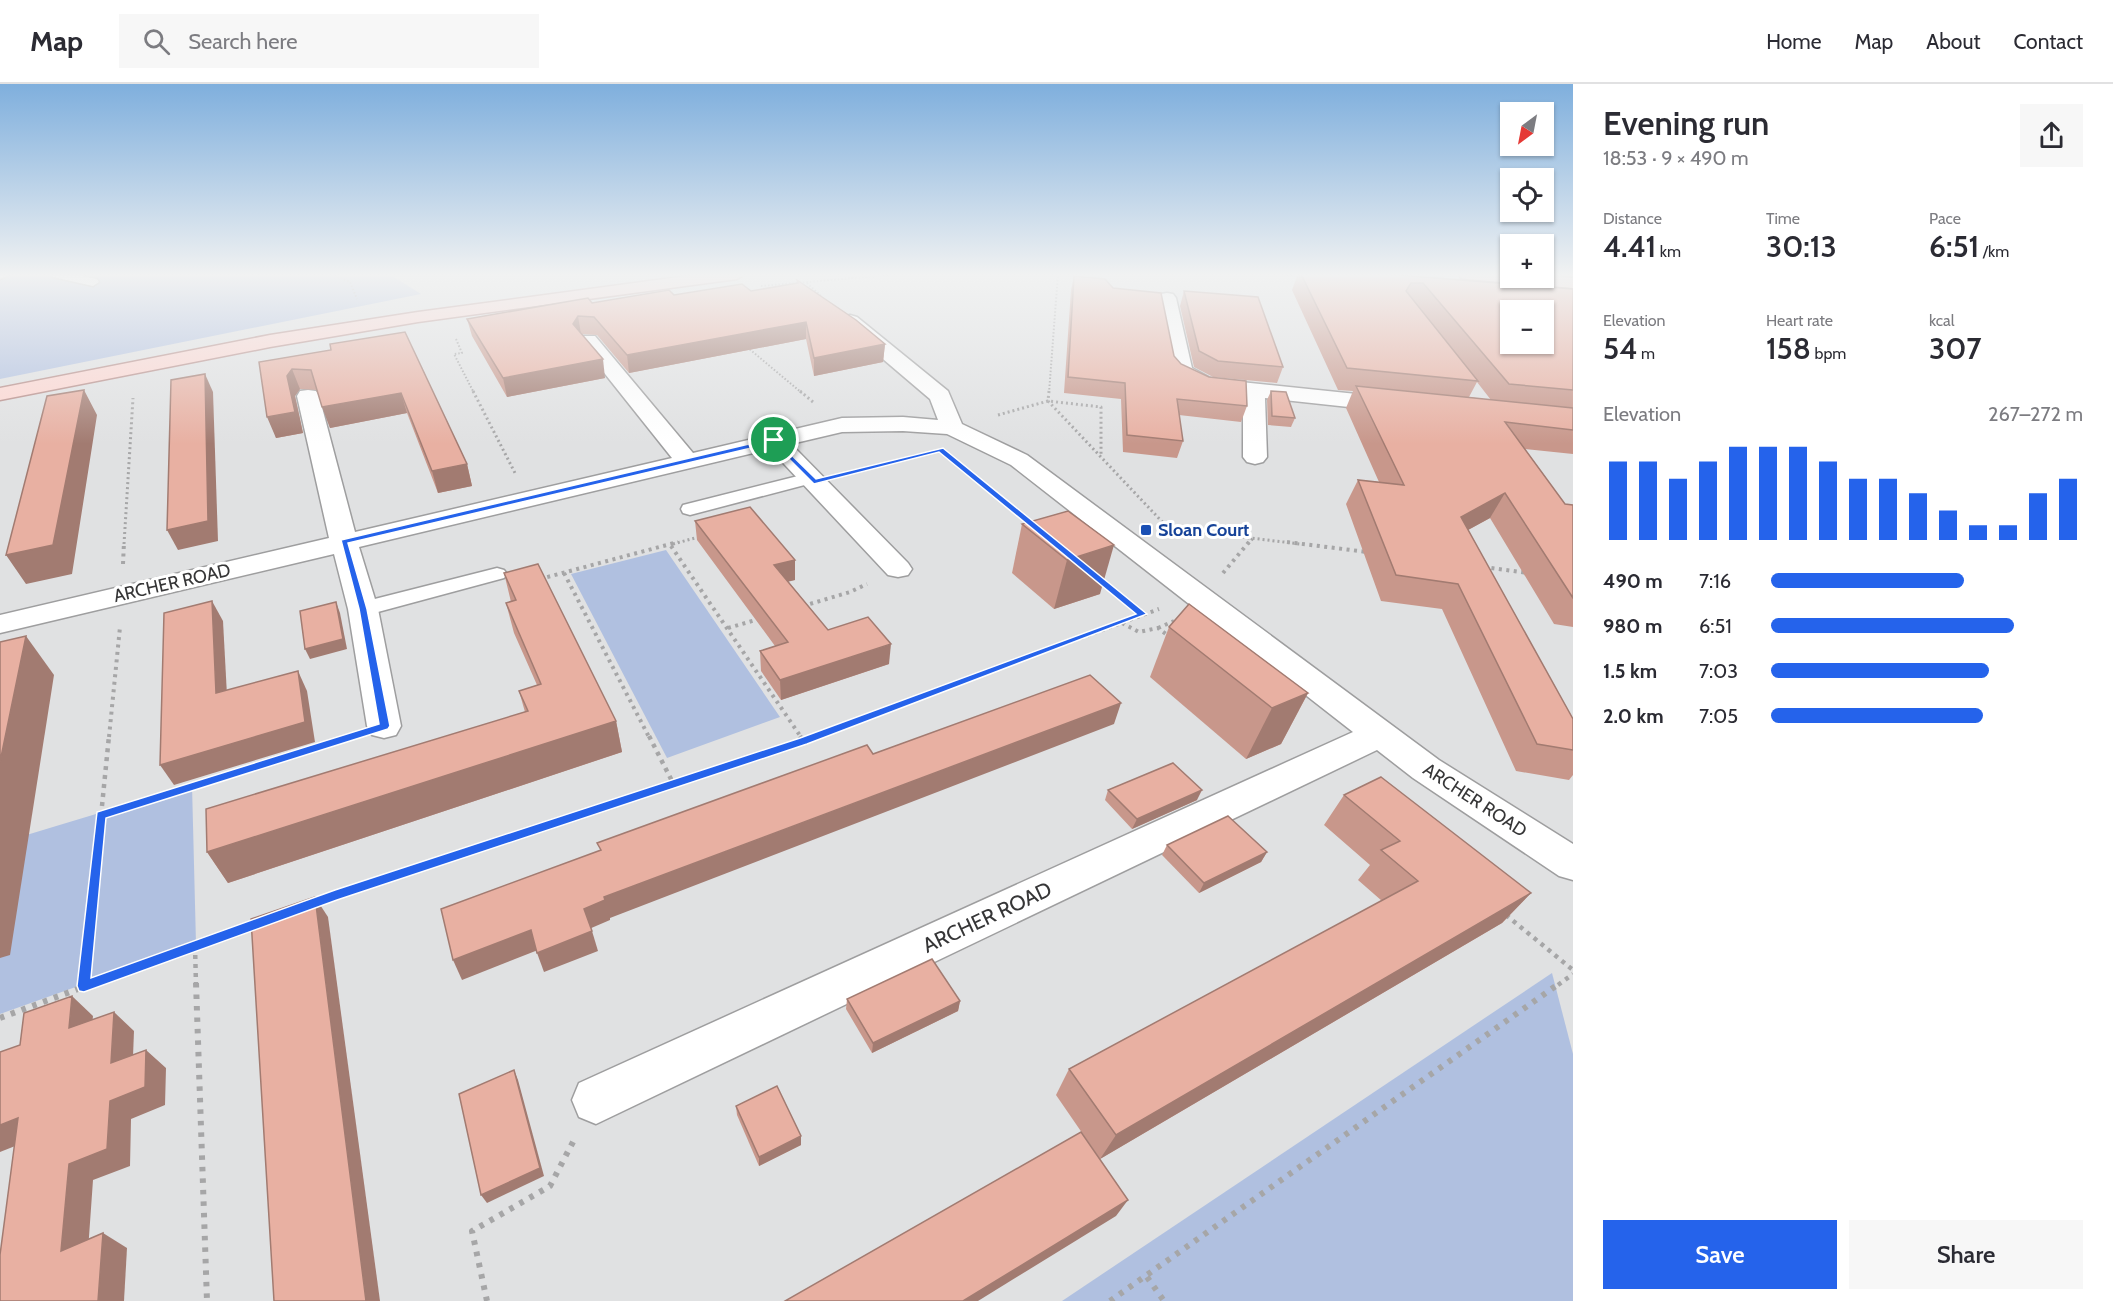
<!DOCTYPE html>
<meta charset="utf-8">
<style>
body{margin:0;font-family:Cabin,sans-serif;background:#f7f7f7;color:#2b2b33;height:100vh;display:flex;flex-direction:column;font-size:22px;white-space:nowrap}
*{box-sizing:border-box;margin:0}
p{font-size:20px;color:#7c7c81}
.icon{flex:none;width:33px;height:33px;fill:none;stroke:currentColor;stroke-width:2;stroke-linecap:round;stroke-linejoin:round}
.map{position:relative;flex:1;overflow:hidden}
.side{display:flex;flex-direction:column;background:#fff;width:540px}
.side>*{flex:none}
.needle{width:39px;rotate:212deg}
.controls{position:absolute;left:1500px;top:18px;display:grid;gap:12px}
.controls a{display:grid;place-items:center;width:54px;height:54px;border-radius:0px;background:#fff;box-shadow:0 2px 4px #0004;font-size:30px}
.pin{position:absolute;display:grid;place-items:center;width:51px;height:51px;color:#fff;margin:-26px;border:3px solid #fff;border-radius:50%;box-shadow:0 2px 6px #0007}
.round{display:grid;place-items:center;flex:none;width:63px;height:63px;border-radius:0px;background:#f7f7f7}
.headline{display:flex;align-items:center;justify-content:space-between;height:102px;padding:0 30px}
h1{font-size:33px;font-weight:600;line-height:45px}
.stats{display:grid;grid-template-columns:repeat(3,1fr);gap:9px;height:102px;padding:6px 30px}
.stats div{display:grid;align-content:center}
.stats b{font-size:30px;font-weight:600}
.stats small{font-size:16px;font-weight:400}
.stats p{font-size:16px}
.chart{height:168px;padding:12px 30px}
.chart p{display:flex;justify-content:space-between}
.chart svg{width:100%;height:108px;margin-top:6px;stroke:#2563eb;stroke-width:6}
.action{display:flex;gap:12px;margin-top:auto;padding:12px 30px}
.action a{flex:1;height:69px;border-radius:0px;background:#2563eb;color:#fff;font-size:24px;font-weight:600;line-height:69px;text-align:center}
.action a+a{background:#f7f7f7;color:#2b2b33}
ul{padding:0 30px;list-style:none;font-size:20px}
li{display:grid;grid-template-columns:96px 72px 1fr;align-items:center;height:45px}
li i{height:15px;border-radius:8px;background:#2563eb}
header{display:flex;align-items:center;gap:36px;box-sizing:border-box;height:84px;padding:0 30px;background:#fff;border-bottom:2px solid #e1e1e2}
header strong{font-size:28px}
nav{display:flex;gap:33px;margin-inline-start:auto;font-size:21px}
.search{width:420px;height:54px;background:#f7f7f7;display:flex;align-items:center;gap:15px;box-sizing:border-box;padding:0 21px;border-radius:0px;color:#7c7c81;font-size:22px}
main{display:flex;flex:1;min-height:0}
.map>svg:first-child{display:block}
</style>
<header>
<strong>Map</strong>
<div class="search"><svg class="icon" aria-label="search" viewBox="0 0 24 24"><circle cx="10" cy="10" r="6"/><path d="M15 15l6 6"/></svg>Search here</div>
<nav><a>Home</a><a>Map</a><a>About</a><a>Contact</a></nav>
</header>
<main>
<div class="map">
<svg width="1573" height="1217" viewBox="0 0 1573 1217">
<rect width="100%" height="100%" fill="#e0e1e2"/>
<!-- green -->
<g fill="#b0c0e0">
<path d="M0,190H389L421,210L0,295Z"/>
<path d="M666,466L780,633L667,674L571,490Z"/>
<path d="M192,701L196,860L0,930V759Z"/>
<path d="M1552,889L1573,970V1217H1062Z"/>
</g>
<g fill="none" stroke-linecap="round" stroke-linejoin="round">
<!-- lane casing -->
<g stroke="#9e9e9f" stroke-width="3">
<g id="lane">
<path d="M0,190H12L0,195Z"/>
<path d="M51,190H73L97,195L99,198L93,202L53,193Z"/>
<path d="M810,389L816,390L819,394L816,398L690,431L683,429L681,425L683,421Z"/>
<path d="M497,484L504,486L507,490L504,494L363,532L355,530L352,525L355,520Z"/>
</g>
</g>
<!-- street casing -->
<g stroke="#9e9e9f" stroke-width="3">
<g id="street">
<path d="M1167,209L1173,210L1176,214L1192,284L1212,295L1395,314L1403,316L1406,321L1403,326L1395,328L1265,314L1267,373L1263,378L1255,380L1247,378L1243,373V311C1220,309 1187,309 1172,287L1158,214L1161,210Z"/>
<path d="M850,231L857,233L948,307L962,340L1027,371L1439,676L1573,760V796L1559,792L1413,694L1377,666L596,1040L579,1033L572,1016L579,999L1353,648L1011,381L947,350L903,347L842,348L791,360L908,479L912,485L908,491L898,493L888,491L770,365L359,463L378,525L401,642L396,651L384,654L372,651L367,642L348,525L334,470L0,549V531L329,454L297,312L300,307L308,306L316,307L319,312L355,448L672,374L578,256L581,252H595L693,369L842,334L903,333L938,336L930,315L843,241L841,237L843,233Z"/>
</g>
</g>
<!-- primary casing -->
<g stroke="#b68c88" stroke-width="3">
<g id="primary">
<path d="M701,190H745L737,195L418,238L270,263L0,316V304L270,251L418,228Z"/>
<path d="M1459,190H1510V194H1544V191L1573,194V204L1467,195L1461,194Z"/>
</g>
</g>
<!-- path-far4 -->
<g stroke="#a6a6a7" stroke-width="2" stroke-dasharray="1.5 2" stroke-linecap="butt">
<path d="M331,190L350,198L357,215"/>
<path d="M1038,190H1151"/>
<path d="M1183,190H1243"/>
<path d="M1266,190L1301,192"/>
<path d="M807,199L823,214"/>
<path d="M761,202L901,190"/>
<path d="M456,255L462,269L454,270L474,309"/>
<path d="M747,263L802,309"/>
<path d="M1049,309L1058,190"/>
</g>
<!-- path-far3 -->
<g stroke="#a6a6a7" stroke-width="3" stroke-dasharray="2 3" stroke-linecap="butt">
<path d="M473,307L515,389"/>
<path d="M800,307L813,318"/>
<path d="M1049,307L1048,317L1168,444L1300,460"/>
<path d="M998,331L1048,317L1101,323V372"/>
<path d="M968,388L1032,440"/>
<path d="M850,389L915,372"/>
<path d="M124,460L133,314"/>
<path d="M673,460L695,454"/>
<path d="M1248,460L1254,453"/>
</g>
<!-- path-far2 -->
<g stroke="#a6a6a7" stroke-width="4" stroke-dasharray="3 4.5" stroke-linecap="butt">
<path d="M1287,458L1367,468"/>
<path d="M671,462L801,653"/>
<path d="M123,480L124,458"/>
<path d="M1484,483L1528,489"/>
<path d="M564,489L649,653"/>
<path d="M1223,489L1249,458"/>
<path d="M540,495L678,458"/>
<path d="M1101,496L1142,530"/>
<path d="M803,522L850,508L867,500"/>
<path d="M1122,539L1139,548L1158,544L1170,553"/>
<path d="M728,544L759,535"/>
<path d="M1158,544L1174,537"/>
<path d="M109,653L120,543"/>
<path d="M813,653L1159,525"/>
</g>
<!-- path-far1 -->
<g stroke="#a6a6a7" stroke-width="4.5" stroke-dasharray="4 5" stroke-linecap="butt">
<path d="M649,652L674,701"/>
<path d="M800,652L803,657"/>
<path d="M101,732L349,653"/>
<path d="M314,819L817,652"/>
<path d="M1506,831L1573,886"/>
<path d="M195,862L196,901"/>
<path d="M84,901L109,652"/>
<path d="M90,901L256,840"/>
<path d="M1558,901L1573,890"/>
</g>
<!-- path -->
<g stroke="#a6a6a7" stroke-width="6" stroke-dasharray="4.5 7" stroke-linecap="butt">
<path d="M196,899L207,1217"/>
<path d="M84,902V899"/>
<path d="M0,934L94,899"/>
<path d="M1147,1193L1164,1217"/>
<path d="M487,1217L472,1147L550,1102L575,1054"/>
<path d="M1110,1217L1560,899"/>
</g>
<!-- lane -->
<use href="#lane" fill="#fff" fill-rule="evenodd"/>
<!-- street -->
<use href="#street" fill="#fff" fill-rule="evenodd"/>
<!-- primary -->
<use href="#primary" fill="#fdd6d1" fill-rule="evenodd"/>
</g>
<!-- wall -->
<g fill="#c8978b" fill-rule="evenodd">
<path d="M1298,190H1386L1573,205V370L1525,365L1565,420L1573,421V543L1554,540L1490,434L1468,446L1573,635V691L1569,696L1516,687L1442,525L1381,517L1346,420L1358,396L1379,398L1346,324L1353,307L1338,306L1292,206ZM1477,298L1491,316L1469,313Z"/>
<path d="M1074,192L1113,204L1181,280L1247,322L1241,338L1179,331L1183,357L1177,374L1123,368L1121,315L1064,309L1071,206Z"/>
<path d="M797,196L885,260L883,278L814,292L806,255L629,289L597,251L582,250L605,294L507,313L472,252L467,235L592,219L674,211L751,207L797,199Z"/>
<path d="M1184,207L1283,283L1277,299L1213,293L1194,283L1180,222Z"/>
<path d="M405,248L467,380L472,402L438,409L407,329L330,344L317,306L300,305L295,312L303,349L276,354L259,278L331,266Z"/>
<path d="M1271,307L1295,334L1291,343L1268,341L1267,316Z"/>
<path d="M1068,427L1100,510L1054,525L1012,489L1022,440Z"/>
<path d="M695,437L795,476V496L788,497L828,546L889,580L781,616L761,587L760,567L775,562L697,456Z"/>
<path d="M504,489L616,637L622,668L228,799L207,768L525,628L519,607L537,601L514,549L506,519L511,518Z"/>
<path d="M1169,543L1308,609L1281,660L1246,675L1150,593Z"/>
<path d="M1108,706L1197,716L1132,745L1105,716Z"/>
<path d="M1344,711L1531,809L1502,839L1100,1075L1056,1011L1069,985L1382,817L1358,796L1370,781L1324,741Z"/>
<path d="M1167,761L1267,768L1261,778L1199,809L1162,771Z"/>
<path d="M847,915L960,917L958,927L872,969L846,925Z"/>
<path d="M736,1022L801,1061L759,1082L737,1031Z"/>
</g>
<!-- shaded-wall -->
<g fill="#a27b71">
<path d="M578,232L581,250L573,240Z"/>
<path d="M806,238V255L629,289L627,271Z"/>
<path d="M885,260L883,278L814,292V274Z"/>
<path d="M603,275L605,294L507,313L503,294Z"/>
<path d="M292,285L300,305L295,312L303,349L276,354L267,333L287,292Z"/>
<path d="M205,290L213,308L218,457L178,466L167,446Z"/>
<path d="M84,306L97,331L72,490L26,500L6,471L77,334Z"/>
<path d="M401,309L407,329L330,344L322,323Z"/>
<path d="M467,380L472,402L438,409L432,387Z"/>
<path d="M1505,409L1490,434L1446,458L1461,433Z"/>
<path d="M1114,461L1100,510L1054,525L1067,476Z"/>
<path d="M795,476V496L775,501L774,481Z"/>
<path d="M212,517L223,537L228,630L216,609Z"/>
<path d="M336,518L340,529L347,565L310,575L305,565Z"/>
<path d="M26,552L54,591L10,871L0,874V678Z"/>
<path d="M891,560L889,580L781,616L780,596Z"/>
<path d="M298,587L307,607L315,658L174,701L160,681Z"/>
<path d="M1308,609L1281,660L1246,675L1272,624Z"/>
<path d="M1121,619L1114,640L610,834V836L589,845L584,825L604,813Z"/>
<path d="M616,637L622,668L228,799L207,768Z"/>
<path d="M1202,706L1197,716L1132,745L1137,735Z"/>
<path d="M1267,768L1261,778L1199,809L1204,799Z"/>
<path d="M1531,809L1502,839L1100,1075L1116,1051Z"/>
<path d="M315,813L328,833L380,1217H366Z"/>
<path d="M531,846L538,866L462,896L453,876Z"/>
<path d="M592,847L598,867L544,888L537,869Z"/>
<path d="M72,912L93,932L90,963L69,944Z"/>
<path d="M960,917L958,927L872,969L873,959Z"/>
<path d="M114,928L134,947L132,998L111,979Z"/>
<path d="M146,966L166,984L165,1021L131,1035L130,1082L93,1096L87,1181L61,1167L69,1080L110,1017Z"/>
<path d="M514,986L518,996L544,1092L487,1119L481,1111Z"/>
<path d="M18,1034L43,1051L0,1068V1041Z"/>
<path d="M801,1052V1061L759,1082V1073Z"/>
<path d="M1128,1116L1116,1132L978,1217H963Z"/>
<path d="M103,1149L127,1164L124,1217H98Z"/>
</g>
<!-- building -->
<g fill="#e8b0a2" stroke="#a27b71" stroke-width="1.5" fill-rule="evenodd">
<path d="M1301,190H1387L1573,205V306L1509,300L1423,199H1411L1406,207L1478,297L1347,284ZM1510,226H1544V260H1510Z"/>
<path d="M1074,192L1105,195L1113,204L1161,209L1174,272L1181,280L1209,293L1246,297L1247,322L1177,315L1183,357L1127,351L1125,299L1068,293Z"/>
<path d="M797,196L856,236L885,260L814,274L806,238L627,271L594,233L578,232L573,240L603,275L503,294L467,235L588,214L592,219L669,206L674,211L742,200L751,207L798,199Z"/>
<path d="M1184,207L1258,213L1283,283L1218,277L1199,267Z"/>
<path d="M405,248L467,380L432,387L401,309L322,323L311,286L292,285L287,292L295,328L267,333L259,278L331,266L330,260Z"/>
<path d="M205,290L208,437L167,446L171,296Z"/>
<path d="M1356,302L1573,324V346L1505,338L1565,420L1573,421V514L1505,409L1461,433L1573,635V666L1537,660L1458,500L1396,491L1358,396L1404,401Z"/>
<path d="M84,306L53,461L6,471L47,312Z"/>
<path d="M1271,307L1286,308L1295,334L1272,332Z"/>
<path d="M750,423L795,476L774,481L828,546L868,533L891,560L780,596L760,567L788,558L695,437Z"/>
<path d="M1068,427L1114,461L1067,476L1022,440Z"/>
<path d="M538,480L616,637L207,768L206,725L528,627L519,607L541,600L506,519L516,516L504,489Z"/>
<path d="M212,517L216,609L298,587L305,638L160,681L164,529Z"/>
<path d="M336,518L343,555L305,565L300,527Z"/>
<path d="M1189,520L1308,609L1272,624L1169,543Z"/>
<path d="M26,552L0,678V558Z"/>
<path d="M1090,591L1121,619L604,813L605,816L584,825L592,847L537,869L531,846L453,876L441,825L601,766L597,759L867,661L873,670Z"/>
<path d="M1173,679L1202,706L1137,735L1108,706Z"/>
<path d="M1381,693L1531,809L1116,1051L1069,985L1418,797L1381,766L1400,757L1344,711Z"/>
<path d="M1228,732L1267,768L1204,799L1167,761Z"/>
<path d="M315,813L366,1217H274L251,835Z"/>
<path d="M932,875L960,917L873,959L847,915Z"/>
<path d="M72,912L69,944L114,928L111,979L146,966L145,1003L110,1017L107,1065L69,1080L61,1167L103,1149L98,1217H0V1171L18,1034L0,1041V968L20,961L24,929Z"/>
<path d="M514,986L540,1084L481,1111L459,1010Z"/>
<path d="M777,1002L801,1052L759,1073L736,1022Z"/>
<path d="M1081,1048L1128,1116L963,1217H785Z"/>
</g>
<!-- sky -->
<linearGradient id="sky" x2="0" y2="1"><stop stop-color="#7fafdd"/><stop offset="0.53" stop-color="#f1f2f2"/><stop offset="1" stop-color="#f1f2f2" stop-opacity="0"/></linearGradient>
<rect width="1573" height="360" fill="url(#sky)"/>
<!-- route -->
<path fill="#2563eb" stroke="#fff" stroke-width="1.5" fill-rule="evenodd" d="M774,354L816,395L943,364L1147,530L807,660L337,816L84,908L79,907L77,902L97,728L379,640L359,525L341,456ZM773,359L814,400L939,368L1136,530L800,654L335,806L91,894L106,734L388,645L390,642L367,525L348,459Z"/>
<!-- markers -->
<rect fill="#1a4fb4" stroke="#fff" stroke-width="2" x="1140" y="440" width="12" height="12" rx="3"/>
<g text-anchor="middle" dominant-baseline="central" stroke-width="6" stroke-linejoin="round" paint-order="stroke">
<!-- transit labels -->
<g font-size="18" font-weight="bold" fill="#164399" stroke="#fff" text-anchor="start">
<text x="1158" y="446">Sloan Court</text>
</g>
<!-- street labels -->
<g font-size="18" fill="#363637" stroke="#fff">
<text transform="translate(172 499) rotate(-13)">ARCHER ROAD</text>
<text transform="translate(1475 716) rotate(33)">ARCHER ROAD</text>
</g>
<!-- near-street labels -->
<g font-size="21" fill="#363637" stroke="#fff">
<text transform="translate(987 833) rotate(-25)">ARCHER ROAD</text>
</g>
</g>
</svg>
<div class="controls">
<a><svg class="needle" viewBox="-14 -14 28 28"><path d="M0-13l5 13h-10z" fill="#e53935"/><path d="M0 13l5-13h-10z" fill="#7c7c81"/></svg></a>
<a><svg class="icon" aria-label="locate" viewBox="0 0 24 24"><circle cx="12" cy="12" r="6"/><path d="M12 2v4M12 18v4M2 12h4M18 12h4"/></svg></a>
<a>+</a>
<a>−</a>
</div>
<div class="pin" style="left:774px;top:356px;background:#1e9e55"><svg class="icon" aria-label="arrive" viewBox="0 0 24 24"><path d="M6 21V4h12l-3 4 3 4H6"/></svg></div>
</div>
<section class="side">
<div class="headline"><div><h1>Evening run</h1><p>18:53 · 9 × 490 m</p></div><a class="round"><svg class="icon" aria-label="share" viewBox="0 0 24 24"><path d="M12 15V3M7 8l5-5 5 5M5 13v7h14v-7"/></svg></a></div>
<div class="stats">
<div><p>Distance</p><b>4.41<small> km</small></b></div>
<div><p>Time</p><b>30:13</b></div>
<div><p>Pace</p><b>6:51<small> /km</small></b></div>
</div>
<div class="stats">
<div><p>Elevation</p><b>54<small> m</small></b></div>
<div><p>Heart rate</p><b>158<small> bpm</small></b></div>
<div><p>kcal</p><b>307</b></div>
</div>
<div class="chart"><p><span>Elevation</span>267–272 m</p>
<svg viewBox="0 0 160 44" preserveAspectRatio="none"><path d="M5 44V12M15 44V12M25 44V19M35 44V12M45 44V6M55 44V6M65 44V6M75 44V12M85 44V19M95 44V19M105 44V25M115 44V32M125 44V38M135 44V38M145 44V25M155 44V19"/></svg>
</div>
<ul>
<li><b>490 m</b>7:16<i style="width:62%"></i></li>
<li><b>980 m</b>6:51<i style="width:78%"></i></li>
<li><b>1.5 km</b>7:03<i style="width:70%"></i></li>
<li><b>2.0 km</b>7:05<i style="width:68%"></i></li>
</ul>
<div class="action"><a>Save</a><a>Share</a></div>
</section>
</main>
